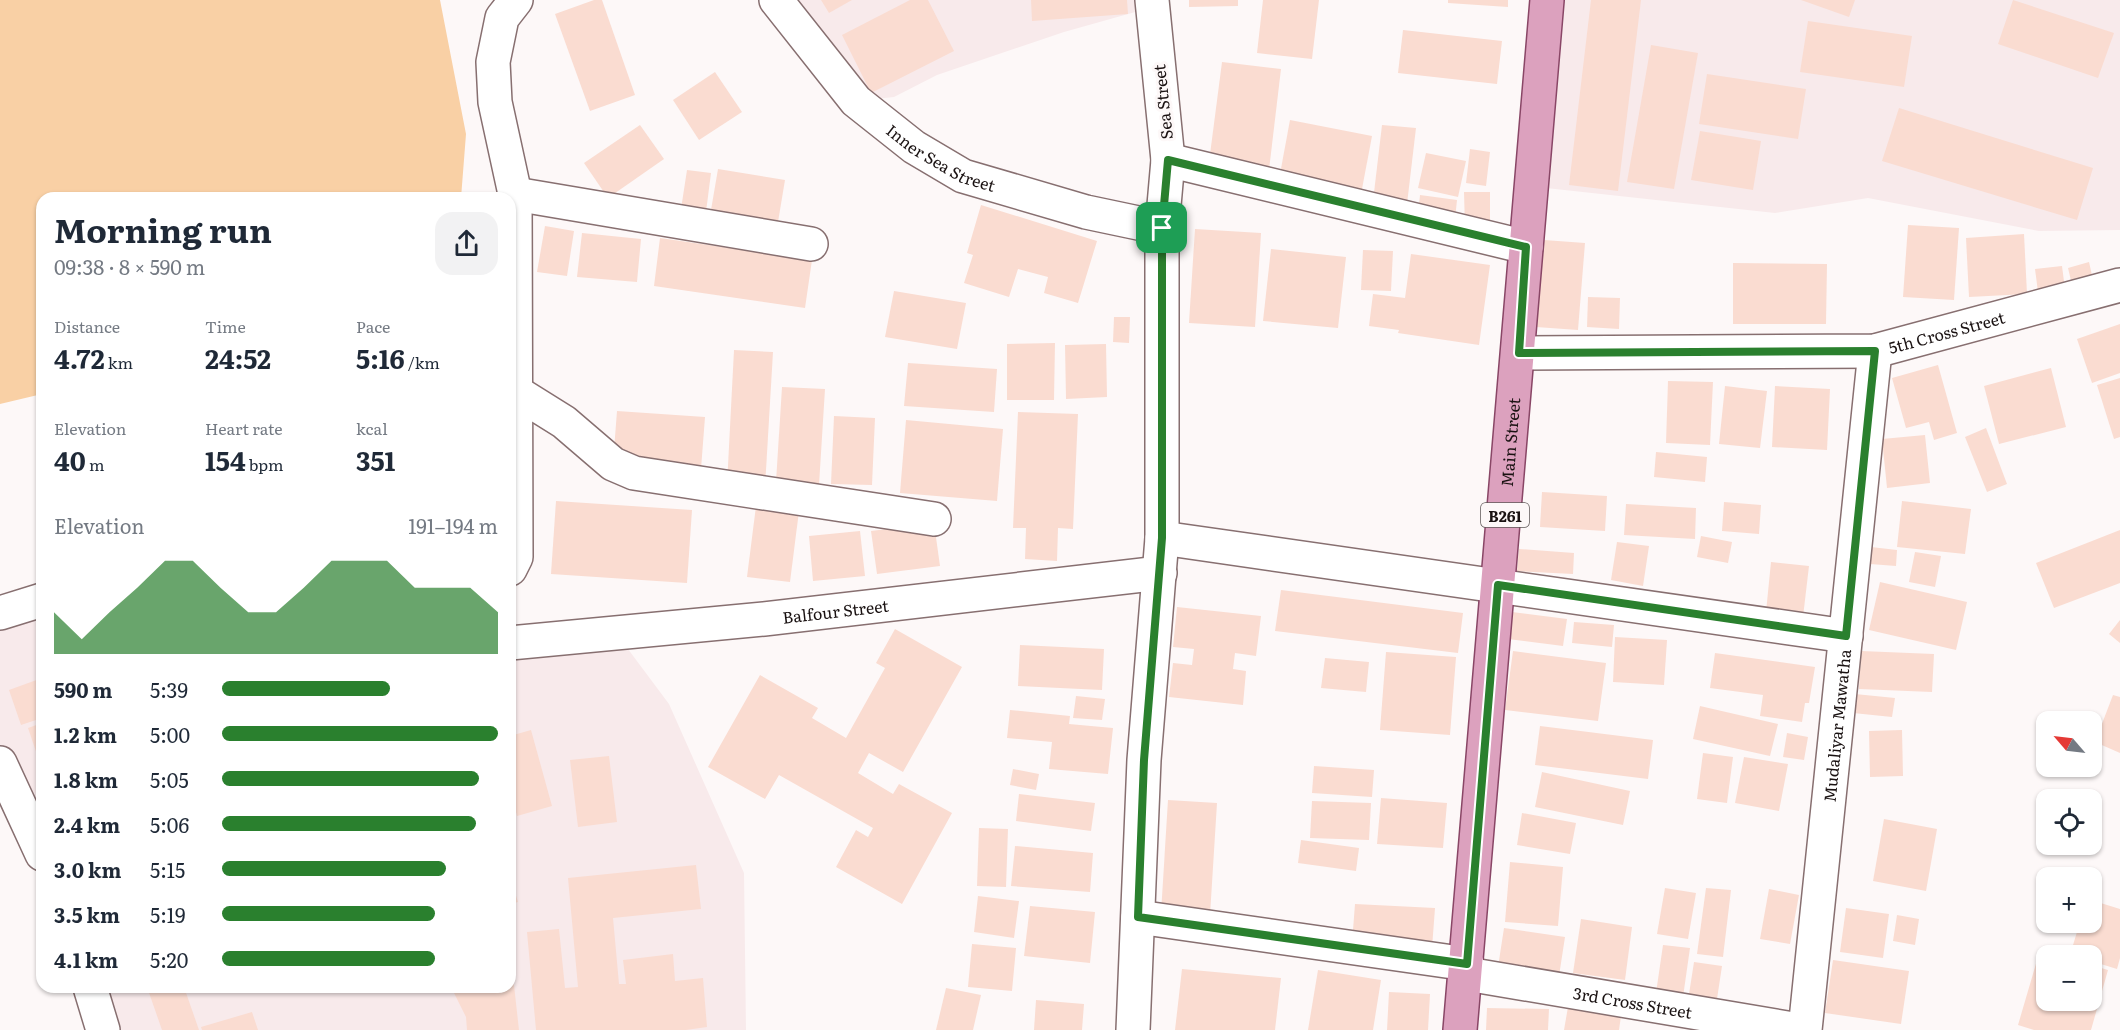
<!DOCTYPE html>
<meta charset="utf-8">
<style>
body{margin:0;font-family:Literata,serif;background:#f2f2f3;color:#1f2937;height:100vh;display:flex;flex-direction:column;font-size:22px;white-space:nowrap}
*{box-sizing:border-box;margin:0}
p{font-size:20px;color:#747a83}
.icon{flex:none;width:33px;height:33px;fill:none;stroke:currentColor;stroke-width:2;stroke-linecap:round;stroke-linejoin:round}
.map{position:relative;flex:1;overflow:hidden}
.drawer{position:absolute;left:36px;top:192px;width:480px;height:801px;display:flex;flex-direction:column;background:#fff;border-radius:18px;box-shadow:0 2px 4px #0004}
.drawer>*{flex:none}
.needle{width:39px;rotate:298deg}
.buttons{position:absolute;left:2036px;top:711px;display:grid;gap:12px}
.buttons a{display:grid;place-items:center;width:66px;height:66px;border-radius:12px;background:#fff;box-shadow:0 2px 4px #0004;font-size:30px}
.pin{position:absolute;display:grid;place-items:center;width:51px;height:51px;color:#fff;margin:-26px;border-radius:12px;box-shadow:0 3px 9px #0006}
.round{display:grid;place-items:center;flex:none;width:63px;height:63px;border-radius:18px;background:#f2f2f3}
.overview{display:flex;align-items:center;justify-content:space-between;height:102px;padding:0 18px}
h1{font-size:33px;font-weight:700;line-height:45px}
.figures{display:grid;grid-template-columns:repeat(3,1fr);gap:9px;height:102px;padding:6px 18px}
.figures div{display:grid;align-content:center}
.figures b{font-size:26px;font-weight:700}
.figures small{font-size:16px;font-weight:400}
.figures p{font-size:16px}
.chart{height:168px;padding:12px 18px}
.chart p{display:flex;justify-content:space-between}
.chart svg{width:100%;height:108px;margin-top:6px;fill:#2a802e;opacity:.7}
ul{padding:0 18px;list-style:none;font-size:20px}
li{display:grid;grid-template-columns:96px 72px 1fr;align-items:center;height:45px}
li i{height:15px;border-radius:8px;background:#2a802e}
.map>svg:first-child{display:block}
</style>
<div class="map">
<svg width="2120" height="1030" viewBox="0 0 2120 1030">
<rect width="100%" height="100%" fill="#fdf8f8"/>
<!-- built -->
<g fill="#f8eaeb">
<path d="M776,0H1152L1153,7L1064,32L937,75L894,97L856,101Z"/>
<path d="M1560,0H2120V230L2039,231L1868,198L1775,213L1546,188Z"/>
<path d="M42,600V854L0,763V613Z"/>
<path d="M616,633L669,704L744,873L746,1030H98L86,987H510V643Z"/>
</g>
<!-- green -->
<path fill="#f9d0a5" d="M0,0H440L466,134L461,198H42V394L0,404Z"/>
<!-- building -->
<g fill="#fadcd1">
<path d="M594,0H602L635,95L590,111L555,14Z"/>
<path d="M821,0H852L829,13Z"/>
<path d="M910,0H928L954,51L871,93L842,35Z"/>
<path d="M1031,0H1127L1128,14L1032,21Z"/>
<path d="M1189,0H1238V6L1189,7Z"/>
<path d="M1263,0H1319L1312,59L1257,53Z"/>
<path d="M1448,0H1508V7L1448,3Z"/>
<path d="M1591,0H1641L1618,191L1569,185Z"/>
<path d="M1801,0H1855L1849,17Z"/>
<path d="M2013,0L2114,33L2098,78L1998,44Z"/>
<path d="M1808,21L1912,36L1904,87L1800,72Z"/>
<path d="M1403,30L1502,41L1497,84L1398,73Z"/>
<path d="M1651,45L1698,53L1674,189L1627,182Z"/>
<path d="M1222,62L1281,69L1269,170L1209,162Z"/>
<path d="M715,72L742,112L699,140L673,100Z"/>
<path d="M1707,74L1806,89L1798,139L1699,124Z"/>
<path d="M1899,108L2093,168L2077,220L1882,161Z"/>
<path d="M1290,120L1372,136L1362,189L1280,174Z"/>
<path d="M640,125L664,159L608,198L584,163Z"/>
<path d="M1382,125L1416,128L1407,204L1373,201Z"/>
<path d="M1700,131L1761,141L1753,190L1691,180Z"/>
<path d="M1470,149L1490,152L1486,186L1466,183Z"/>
<path d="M1426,153L1466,161L1458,197L1418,188Z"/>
<path d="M718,169L785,180L778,222L711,210Z"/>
<path d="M687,170L711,173L706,212L681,209Z"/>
<path d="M1464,192H1490V227L1465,228Z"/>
<path d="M1420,195L1457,200L1455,219L1418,214Z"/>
<path d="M981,205L1097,241L1078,303L1044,293L1048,277L1018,269L1009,297L964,283L973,255L967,253Z"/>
<path d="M1908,225L1959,228L1954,300L1903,297Z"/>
<path d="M545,226L574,231L567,276L537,272Z"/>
<path d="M1195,229L1261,233L1255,327L1189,323Z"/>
<path d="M582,233L641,239L637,282L577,277Z"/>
<path d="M2024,234L2027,294L1969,297L1966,238Z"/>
<path d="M660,238L812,260L805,308L654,286Z"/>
<path d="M1544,240L1585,243L1578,330L1536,327Z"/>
<path d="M1271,249L1346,257L1338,328L1263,321Z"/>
<path d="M1363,250L1393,251L1391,291L1361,290Z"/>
<path d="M1411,254L1490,265L1479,345L1398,333L1399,330L1369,326L1373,294L1405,298Z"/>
<path d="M2089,262L2094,284L2073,289L2068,268Z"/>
<path d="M1733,263L1827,264L1826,324H1733Z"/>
<path d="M2062,266L2065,289L2038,292L2035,269Z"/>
<path d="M894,291L966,303L957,349L885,337Z"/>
<path d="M1588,297L1620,298L1619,329L1587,327Z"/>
<path d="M1114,317H1130L1129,343L1113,342Z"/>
<path d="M2120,324V373L2092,383L2077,339Z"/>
<path d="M1055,343L1054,400H1007V344Z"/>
<path d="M1106,344L1107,397L1066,399L1065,345Z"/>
<path d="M734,350L773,352L765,487L727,485Z"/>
<path d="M908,363L997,369L994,412L904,406Z"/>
<path d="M1938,365L1957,433L1934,440L1929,422L1906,428L1892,378Z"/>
<path d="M2051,368L2066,427L1999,444L1984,386Z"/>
<path d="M2120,378V437L2114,439L2097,385Z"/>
<path d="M1668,381L1713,382L1710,445L1666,443Z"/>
<path d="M1725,386L1767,391L1760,448L1719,444Z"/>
<path d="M1775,386L1830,389L1827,450L1772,447Z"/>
<path d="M782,387L825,389L819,485L776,482Z"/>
<path d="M617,411L705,417L701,469L613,463Z"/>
<path d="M1018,412L1078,414L1073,529L1058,528L1057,561L1025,559L1026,528H1013Z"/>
<path d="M834,416L875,418L872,485L831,484Z"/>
<path d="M906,420L1003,429L997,501L900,493Z"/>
<path d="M1986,428L2007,484L1987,492L1965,437Z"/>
<path d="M1925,435L1930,483L1887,488L1882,439Z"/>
<path d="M1656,452L1707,457L1705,482L1654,477Z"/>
<path d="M1542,492L1607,496L1605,531L1540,527Z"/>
<path d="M556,501L692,510L687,583L551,574Z"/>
<path d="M1902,501L1971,509L1965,554L1897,547Z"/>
<path d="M1724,502L1761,505L1759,534L1722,531Z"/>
<path d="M1626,504L1696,508L1695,539L1624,535Z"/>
<path d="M756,506L799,511L790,582L747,577Z"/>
<path d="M934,523L940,566L877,574L871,531Z"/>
<path d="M2120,530V583L2054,608L2036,563Z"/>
<path d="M860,531L865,576L813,581L809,536Z"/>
<path d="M1701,536L1732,542L1728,563L1697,557Z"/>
<path d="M1617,542L1649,546L1643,586L1611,580Z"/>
<path d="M1871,547L1897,550L1896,566L1870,564Z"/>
<path d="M1519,549L1574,553L1573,574L1517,571Z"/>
<path d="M1915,552L1941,556L1935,587L1909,582Z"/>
<path d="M1771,562L1809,566L1803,617L1766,612Z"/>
<path d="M1880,582L1967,602L1956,650L1869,630Z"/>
<path d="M1281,590L1463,613L1458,653L1275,631Z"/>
<path d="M1177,607L1261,616L1256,656L1235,653L1233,669L1246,671L1243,705L1169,697L1173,663L1192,665L1194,649L1173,647Z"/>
<path d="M1512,612L1567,619L1563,646L1508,639Z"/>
<path d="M2120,620V643L2109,634Z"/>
<path d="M1574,622L1614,625L1612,647L1572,643Z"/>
<path d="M895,629L962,667L903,772L869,753L858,773L893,794L899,784L952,813L902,904L836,867L856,830L868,837L873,828L779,775L765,799L708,767L760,675L818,708L812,718L846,738L885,668L876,663Z"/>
<path d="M1615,637L1667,640L1664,685L1613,682Z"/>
<path d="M1020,645L1104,649L1102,690L1018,686Z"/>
<path d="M1513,651L1606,663L1598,721L1505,710Z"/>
<path d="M1861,651L1934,654L1932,692L1859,689Z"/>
<path d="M1386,652L1456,657L1450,735L1380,730Z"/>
<path d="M1715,653L1815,667L1809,703H1805L1802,722L1760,716L1763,695L1710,688Z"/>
<path d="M1325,658L1369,662L1366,692L1321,688Z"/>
<path d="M42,678V718L21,725L9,690Z"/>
<path d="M1855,694L1895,698L1892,717L1853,713Z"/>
<path d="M2113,695L2120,697V753L2095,742Z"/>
<path d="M1076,696L1105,699L1102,720L1073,718Z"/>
<path d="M1700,706L1778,724L1770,756L1693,739Z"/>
<path d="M1010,710L1070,716L1069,724L1113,728L1108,774L1049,769L1052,742L1007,738Z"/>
<path d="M42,723V769L28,728Z"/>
<path d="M1540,726L1653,740L1648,779L1535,765Z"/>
<path d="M531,730L552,806L517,816L510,789V736Z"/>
<path d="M1902,730L1903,776L1870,777L1869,731Z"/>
<path d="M1787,733L1808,737L1804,760L1783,757Z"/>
<path d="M1703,753L1733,757L1727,803L1697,799Z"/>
<path d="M609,756L617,822L578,827L570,760Z"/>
<path d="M1744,757L1788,764L1779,811L1735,803Z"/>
<path d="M1314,766L1374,770L1372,797L1312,793Z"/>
<path d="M1013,769L1039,774L1036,790L1010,785Z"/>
<path d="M1542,772L1630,791L1623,825L1535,807Z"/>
<path d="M1019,794L1095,803L1091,831L1016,821Z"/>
<path d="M1381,798L1447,803L1443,848L1377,844Z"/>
<path d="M1168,800L1217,803L1210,915L1161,913Z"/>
<path d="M1312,801L1371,803L1369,840L1310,838Z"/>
<path d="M1522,813L1576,823L1570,854L1517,845Z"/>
<path d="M1884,819L1937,829L1926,891L1873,881Z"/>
<path d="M979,828L1008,829L1006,887L977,886Z"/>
<path d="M1301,840L1359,848L1356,871L1298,863Z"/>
<path d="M1015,846L1093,853L1090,892L1011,886Z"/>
<path d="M1510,862L1563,867L1558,926L1505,922Z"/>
<path d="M696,865L701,909L613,918L619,984H626L623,960L673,954L675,981L703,978L707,1027L686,1030H536L527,932L559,929L565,988L578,987L568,878Z"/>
<path d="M510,877L518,902L510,904Z"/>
<path d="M1665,888L1696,893L1688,939L1657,934Z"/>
<path d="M1706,888L1731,890L1723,957L1697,954Z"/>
<path d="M1769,889L1799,895L1790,944L1760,939Z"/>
<path d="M978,896L1019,901L1014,938L974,932Z"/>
<path d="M2091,900L2120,909V958L2117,969L2091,961V956L2070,955L2080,922H2091Z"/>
<path d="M1355,904L1435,908L1432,948L1352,943Z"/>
<path d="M1030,906L1095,912L1090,963L1024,956Z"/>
<path d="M1846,908L1889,914L1883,958L1840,952Z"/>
<path d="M1897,915L1919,919L1915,945L1893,941Z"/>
<path d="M1581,919L1632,927L1625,980L1573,973Z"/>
<path d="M1504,928L1565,937L1559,976L1498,967Z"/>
<path d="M972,944L1016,948L1012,991L968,987Z"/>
<path d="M1663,945L1690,948L1683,997L1656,993Z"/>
<path d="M2040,950L2058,955L2046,956V1000H2091V965L2108,970L2091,1030H2034L2018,1025Z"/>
<path d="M1833,960L1909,971L1901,1024L1825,1013Z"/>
<path d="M1694,962L1722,966L1717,999L1689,994Z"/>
<path d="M1182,969L1281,978L1275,1030H1175Z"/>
<path d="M1318,970L1381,980L1373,1030H1308Z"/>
<path d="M510,978L514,985L519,1030H467L466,1017L451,987H510Z"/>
<path d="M147,987H184L199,1030H162Z"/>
<path d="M946,988L981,995L973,1030H936Z"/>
<path d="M1389,992L1430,994L1428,1030H1387Z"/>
<path d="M1036,1000L1084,1004L1082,1030H1034Z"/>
<path d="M1568,1007L1621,1016L1619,1030H1564Z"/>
<path d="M1487,1008L1549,1009L1548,1030H1486Z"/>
<path d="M252,1012L258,1030H202L201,1027Z"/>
</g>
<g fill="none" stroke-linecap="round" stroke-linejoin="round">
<!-- minor casing -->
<g stroke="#876f70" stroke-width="36">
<g id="minor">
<path id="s1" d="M776,0L856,101L914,147L963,176L1086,212L1162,228"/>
<path d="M1168,160L1526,247"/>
<path d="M515,194L811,244"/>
<path id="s2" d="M1519,353L1875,351L2120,285"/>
<path d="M516,392L564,422L613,464L634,473L934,519"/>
<path d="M1162,538L1846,636"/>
<path d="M510,569L516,557L515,194L495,102L493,62L502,18L516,0"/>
<path d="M0,613L42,600"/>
<path id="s3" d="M510,643L764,619L1160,573"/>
<path d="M0,763L42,854"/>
<path d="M1138,917L1467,964"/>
<path id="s4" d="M1467,974L1799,1030"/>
<path d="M90,987L103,1030"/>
<path d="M1133,1030L1144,760L1162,538V228L1168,160L1152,0"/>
<path id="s5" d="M1805,1030L1875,351"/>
</g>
</g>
<!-- major casing -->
<g stroke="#894666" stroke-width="36">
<g id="major">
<path id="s6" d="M1460,1030L1547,0"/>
</g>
</g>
<!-- minor -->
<use href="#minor" stroke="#fff" stroke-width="33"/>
<!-- major -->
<use href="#major" stroke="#dca1be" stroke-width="33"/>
</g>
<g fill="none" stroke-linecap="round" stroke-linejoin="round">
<!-- route casing -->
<g stroke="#fff" stroke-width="12">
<path id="route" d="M1168,160L1526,247L1519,353L1875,351L1846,636L1498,585L1467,964L1138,917L1144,760L1162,538V228Z"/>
</g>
<!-- route -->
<use href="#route" stroke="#2a802e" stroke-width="8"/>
</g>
<g text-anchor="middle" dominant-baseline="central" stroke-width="6" stroke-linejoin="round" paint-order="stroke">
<!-- shield labels -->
<rect fill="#fdf8f8" stroke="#5e5757" stroke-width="1.5" x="1481" y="503" width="48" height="24" rx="4.5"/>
<g font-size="15" font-weight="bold" fill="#1a1212">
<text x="1505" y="515">B261</text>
</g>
<!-- street labels -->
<g font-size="16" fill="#1a1212" stroke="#fdf8f8">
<text transform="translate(1162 102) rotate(-96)">Sea Street</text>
<text stroke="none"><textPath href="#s1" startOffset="232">Inner Sea Street</textPath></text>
<text stroke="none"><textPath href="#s2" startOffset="430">5th Cross Street</textPath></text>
<text stroke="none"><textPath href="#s6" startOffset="590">Main Street</textPath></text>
<text stroke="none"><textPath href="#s3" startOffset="327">Balfour Street</textPath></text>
<text stroke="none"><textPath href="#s5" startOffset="306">Mudaliyar Mawatha</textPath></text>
<text stroke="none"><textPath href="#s4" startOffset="168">3rd Cross Street</textPath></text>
</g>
</g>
</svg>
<div class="buttons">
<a><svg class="needle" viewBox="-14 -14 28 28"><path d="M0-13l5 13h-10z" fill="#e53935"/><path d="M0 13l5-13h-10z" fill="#747a83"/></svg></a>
<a><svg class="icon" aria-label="locate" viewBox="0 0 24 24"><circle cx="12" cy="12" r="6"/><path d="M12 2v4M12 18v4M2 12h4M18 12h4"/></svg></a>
<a>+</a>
<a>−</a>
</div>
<div class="pin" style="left:1162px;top:228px;background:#1e9e55"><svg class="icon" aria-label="arrive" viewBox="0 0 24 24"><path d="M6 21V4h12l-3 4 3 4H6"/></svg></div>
<section class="drawer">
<div class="overview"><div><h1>Morning run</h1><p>09:38 · 8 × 590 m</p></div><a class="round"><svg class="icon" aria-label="share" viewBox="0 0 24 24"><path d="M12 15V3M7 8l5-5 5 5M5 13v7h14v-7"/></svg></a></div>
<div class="figures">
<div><p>Distance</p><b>4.72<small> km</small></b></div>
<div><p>Time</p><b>24:52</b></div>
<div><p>Pace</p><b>5:16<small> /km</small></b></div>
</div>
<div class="figures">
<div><p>Elevation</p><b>40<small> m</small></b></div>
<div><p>Heart rate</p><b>154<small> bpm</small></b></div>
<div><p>kcal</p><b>351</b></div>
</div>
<div class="chart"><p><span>Elevation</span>191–194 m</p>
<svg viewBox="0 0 160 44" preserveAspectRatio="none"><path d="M0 44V27L10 38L20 27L30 17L40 6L50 6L60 17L70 27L80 27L90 17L100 6L110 6L120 6L130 17L140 17L150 17L160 27V44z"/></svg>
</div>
<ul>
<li><b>590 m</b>5:39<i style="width:61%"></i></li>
<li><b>1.2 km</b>5:00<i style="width:100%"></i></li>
<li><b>1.8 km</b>5:05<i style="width:93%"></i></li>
<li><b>2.4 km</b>5:06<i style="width:92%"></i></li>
<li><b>3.0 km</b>5:15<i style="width:81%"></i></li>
<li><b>3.5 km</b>5:19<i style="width:77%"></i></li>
<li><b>4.1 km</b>5:20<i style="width:77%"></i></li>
</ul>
</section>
</div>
